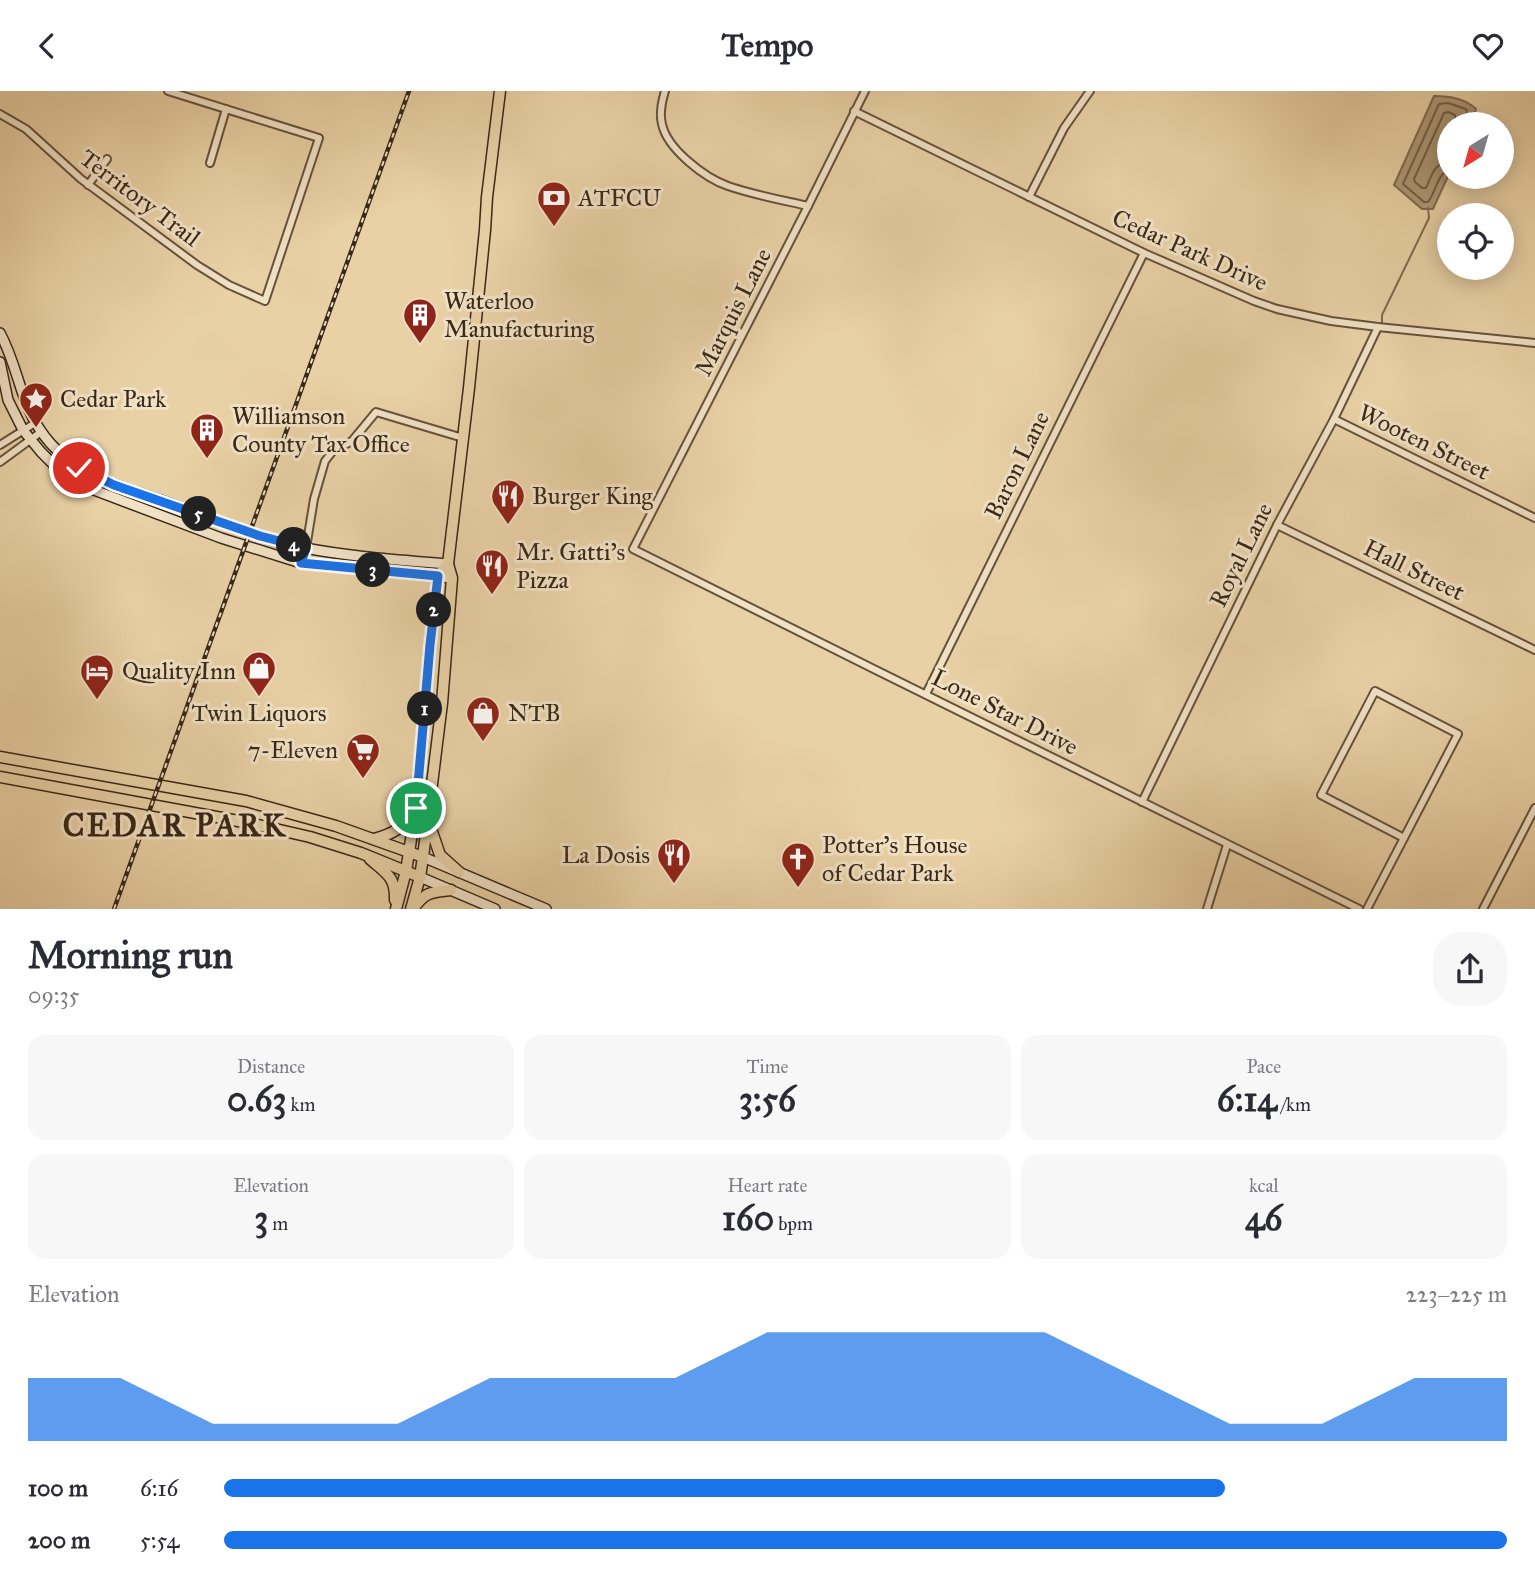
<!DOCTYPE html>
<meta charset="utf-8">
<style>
body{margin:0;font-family:"IM FELL Great Primer",serif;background:#f7f7f7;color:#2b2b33;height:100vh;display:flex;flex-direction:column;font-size:26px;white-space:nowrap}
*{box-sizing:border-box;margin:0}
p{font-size:23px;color:#7c7c81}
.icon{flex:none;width:38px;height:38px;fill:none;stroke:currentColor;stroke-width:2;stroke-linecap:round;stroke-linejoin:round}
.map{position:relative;height:818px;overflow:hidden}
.side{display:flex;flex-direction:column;background:#fff;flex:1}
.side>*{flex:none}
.needle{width:46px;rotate:217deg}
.controls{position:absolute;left:1437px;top:21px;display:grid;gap:14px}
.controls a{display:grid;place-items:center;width:77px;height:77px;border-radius:50%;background:#fff;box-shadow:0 4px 18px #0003;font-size:35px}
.pin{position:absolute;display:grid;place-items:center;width:60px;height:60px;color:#fff;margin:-30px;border:4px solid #fff;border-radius:50%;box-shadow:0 2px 7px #0007}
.km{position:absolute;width:35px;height:35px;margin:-18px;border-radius:50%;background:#222;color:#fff;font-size:19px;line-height:35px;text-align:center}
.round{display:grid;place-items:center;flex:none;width:74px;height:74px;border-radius:28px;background:#f7f7f7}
.headline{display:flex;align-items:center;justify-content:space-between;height:119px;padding:0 28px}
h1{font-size:38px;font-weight:800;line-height:52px}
.metrics{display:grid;grid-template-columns:repeat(3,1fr);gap:10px;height:119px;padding:7px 28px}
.metrics div{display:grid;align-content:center;border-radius:18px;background:#f7f7f7;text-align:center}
.metrics b{font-size:35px;font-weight:800}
.metrics small{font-size:19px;font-weight:400}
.metrics p{font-size:19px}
.chart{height:196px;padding:14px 28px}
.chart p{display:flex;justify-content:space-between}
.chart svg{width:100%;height:126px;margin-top:7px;fill:#1a73e8;opacity:.7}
ul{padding:0 28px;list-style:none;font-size:23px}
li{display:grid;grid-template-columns:112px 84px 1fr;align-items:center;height:52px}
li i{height:18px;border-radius:9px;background:#1a73e8}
header{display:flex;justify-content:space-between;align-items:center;height:91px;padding:0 28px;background:#fff;font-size:32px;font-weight:800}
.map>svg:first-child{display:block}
</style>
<header><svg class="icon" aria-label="back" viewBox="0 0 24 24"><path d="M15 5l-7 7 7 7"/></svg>Tempo<svg class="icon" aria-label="heart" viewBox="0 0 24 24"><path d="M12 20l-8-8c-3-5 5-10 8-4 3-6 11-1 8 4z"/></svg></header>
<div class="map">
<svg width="1535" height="818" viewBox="0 0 1535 818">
<rect width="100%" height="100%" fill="#e9d1a6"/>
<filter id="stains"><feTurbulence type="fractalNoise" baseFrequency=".00286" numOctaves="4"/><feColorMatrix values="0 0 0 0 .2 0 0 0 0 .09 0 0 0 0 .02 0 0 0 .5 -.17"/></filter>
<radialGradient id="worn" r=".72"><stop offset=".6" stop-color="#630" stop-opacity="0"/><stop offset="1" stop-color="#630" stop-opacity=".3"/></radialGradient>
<!-- water -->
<path fill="#ae9876" stroke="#806b50" stroke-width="2" d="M1434,5C1449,5 1465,7 1476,18L1470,33H1449V83L1433,118H1422L1394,94Z"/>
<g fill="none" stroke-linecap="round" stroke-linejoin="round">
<!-- shore -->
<g stroke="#746047" stroke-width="2">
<path d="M1449,70C1433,73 1432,85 1426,97H1422L1415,91L1414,88L1444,22L1448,21L1455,24V33"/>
<path d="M1449,79C1437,83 1436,101 1428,111H1424L1403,93L1439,13L1448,12L1466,18L1467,21L1464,33"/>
</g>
<!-- stream -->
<path stroke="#806b50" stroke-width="2" d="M1382,232V224L1429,127L1428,117"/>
<!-- street casing -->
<g stroke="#66523c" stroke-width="10">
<g id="street">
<path d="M665,0C662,10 659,22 662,33C667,58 705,87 728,95C754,104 782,109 808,115"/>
<path d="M865,0L808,115L633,458C875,578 1116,700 1359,818"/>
<path d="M854,20L1144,162L1254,210L1277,218L1331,230L1378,236L1535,252"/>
<path d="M0,23L26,38L81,88L197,174L229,194L265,210L319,47L168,0"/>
<path d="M210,72L226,18"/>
<path d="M88,94L107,68"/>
<path d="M1029,106L1064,37L1090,0"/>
<path d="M1334,328L1535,427"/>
<path d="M0,354L35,332"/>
<path d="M0,371L41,341"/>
<path d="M1277,434L1535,559"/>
<path d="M301,472L306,457L314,408L325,370L333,360L352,350L376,321L463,347"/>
<path d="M1375,600L1458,643L1404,747L1321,704Z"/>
<path d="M926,603L1144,162"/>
<path d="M1142,711L1277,434L1334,328L1378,236"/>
<path d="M1207,818L1227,754"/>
<path d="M1367,818L1404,747"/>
<path d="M1483,818L1535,717"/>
</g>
</g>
<!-- secondary casing -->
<g stroke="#3a2818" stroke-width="12">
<g id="secondary">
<path d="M0,242C21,281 19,317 51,353C80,386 123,396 163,410C210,427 256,448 305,457C352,466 401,469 448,473"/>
<path d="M0,271L8,309L23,339L41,361L55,375L86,396L221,447L301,472L452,487"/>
<path d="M423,766L546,818"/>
<path d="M420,786L495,818"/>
</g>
</g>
<!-- primary casing -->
<g stroke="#3a2818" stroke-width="13">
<g id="primary">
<path d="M0,666L246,710L336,735L423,766"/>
<path d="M0,686L249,732L310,746L361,762L420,786"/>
<path d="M429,732L440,764L459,781"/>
<path d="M374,748C395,742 401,738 413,720"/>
<path d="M370,768C386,782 396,786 395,809"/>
<path d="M396,818L406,780L416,717L430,554L438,485L448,473"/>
<path d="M411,818L420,786L423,766L442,612L452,487L448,473L469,297L485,139L487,106L500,0"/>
<path d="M413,818C425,801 431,801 451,799"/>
</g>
</g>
<!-- street -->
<use href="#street" stroke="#f1e1c5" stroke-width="6"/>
<!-- secondary -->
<use href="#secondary" stroke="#f1e1c5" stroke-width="9"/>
<!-- primary -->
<use href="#primary" stroke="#e9d1a6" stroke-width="10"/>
<!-- rail casing -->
<g stroke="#3a2818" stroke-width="4.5">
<path id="rail" d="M114,818L409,0"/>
</g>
<!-- rail -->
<use href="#rail" stroke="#f1e1c5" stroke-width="2" stroke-dasharray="5" stroke-linecap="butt"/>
</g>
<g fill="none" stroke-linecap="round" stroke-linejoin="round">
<!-- route casing -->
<g stroke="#fff" stroke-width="14">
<path id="route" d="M79,377L114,394L260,445L306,457L301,472L438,485L430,554L416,717"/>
</g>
<!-- route -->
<use href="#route" stroke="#1a73e8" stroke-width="9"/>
</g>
<!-- icons -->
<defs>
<g id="bank-pin" transform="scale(1.75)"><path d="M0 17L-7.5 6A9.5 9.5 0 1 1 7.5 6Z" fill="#8f2418" stroke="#f1e1c5"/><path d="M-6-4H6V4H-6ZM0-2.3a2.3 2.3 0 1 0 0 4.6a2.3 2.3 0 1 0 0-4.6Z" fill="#fff"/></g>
<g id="building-pin" transform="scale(1.75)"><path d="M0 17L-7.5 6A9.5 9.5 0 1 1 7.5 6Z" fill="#8f2418" stroke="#f1e1c5"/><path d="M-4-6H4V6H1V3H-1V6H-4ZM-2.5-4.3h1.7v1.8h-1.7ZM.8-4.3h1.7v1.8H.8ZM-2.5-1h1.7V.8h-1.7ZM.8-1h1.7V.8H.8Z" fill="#fff"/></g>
<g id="sight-pin" transform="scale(1.75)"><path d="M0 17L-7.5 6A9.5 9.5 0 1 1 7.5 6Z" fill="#8f2418" stroke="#f1e1c5"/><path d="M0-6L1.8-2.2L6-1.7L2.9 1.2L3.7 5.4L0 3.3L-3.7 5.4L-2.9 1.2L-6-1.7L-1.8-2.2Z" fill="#fff"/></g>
<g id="restaurant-pin" transform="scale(1.75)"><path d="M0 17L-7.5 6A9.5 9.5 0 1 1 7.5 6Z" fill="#8f2418" stroke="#f1e1c5"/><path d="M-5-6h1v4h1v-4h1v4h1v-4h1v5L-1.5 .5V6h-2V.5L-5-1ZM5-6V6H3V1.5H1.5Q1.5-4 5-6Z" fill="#fff"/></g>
<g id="shop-pin" transform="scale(1.75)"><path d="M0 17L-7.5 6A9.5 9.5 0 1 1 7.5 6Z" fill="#8f2418" stroke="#f1e1c5"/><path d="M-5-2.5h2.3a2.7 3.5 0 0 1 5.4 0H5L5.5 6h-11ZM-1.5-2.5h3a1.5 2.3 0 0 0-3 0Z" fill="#fff"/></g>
<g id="hotel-pin" transform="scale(1.75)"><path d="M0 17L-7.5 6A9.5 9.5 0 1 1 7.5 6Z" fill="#8f2418" stroke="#f1e1c5"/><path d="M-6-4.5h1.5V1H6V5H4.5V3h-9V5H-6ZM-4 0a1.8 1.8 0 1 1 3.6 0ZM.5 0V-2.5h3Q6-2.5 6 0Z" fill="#fff"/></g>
<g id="supermarket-pin" transform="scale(1.75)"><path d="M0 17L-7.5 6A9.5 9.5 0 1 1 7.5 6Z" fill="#8f2418" stroke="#f1e1c5"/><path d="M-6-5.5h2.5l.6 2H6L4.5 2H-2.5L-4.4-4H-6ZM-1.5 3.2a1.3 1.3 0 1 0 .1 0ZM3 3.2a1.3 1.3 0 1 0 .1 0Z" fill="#fff"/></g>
<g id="church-pin" transform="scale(1.75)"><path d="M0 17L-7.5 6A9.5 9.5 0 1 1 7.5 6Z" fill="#8f2418" stroke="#f1e1c5"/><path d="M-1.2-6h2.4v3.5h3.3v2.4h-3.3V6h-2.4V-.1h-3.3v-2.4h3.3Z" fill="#fff"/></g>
</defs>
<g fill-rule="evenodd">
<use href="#bank-pin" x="554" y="107"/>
<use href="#building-pin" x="420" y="224"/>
<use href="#sight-pin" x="36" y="308"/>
<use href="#building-pin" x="207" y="339"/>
<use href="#restaurant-pin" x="508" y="405"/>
<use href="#restaurant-pin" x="492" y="475"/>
<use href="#shop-pin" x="259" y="577"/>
<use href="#hotel-pin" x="97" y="580"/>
<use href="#shop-pin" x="483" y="622"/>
<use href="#supermarket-pin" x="363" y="659"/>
<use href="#restaurant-pin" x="674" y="764"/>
<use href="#church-pin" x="798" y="768"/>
</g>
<g text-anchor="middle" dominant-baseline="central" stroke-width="6" stroke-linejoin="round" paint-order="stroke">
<!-- street labels -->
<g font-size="24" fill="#3a2818" stroke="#f1e1c5">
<text transform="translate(140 107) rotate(37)">Territory Trail</text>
<text transform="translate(1190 159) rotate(24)">Cedar Park Drive</text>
<text transform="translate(733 221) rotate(-63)">Marquis Lane</text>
<text transform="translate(1424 351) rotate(26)">Wooten Street</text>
<text transform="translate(1017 374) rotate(-64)">Baron Lane</text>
<text transform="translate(1241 464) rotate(-64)">Royal Lane</text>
<text transform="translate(1414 479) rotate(26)">Hall Street</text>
<text transform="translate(1005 621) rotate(27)">Lone Star Drive</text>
</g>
<!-- poi labels -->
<g font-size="24" fill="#3a2818" stroke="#f1e1c5" text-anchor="start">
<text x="578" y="107">ATFCU</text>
<text x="444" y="210">Waterloo<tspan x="444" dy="28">Manufacturing</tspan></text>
<text x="60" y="308">Cedar Park</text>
<text x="232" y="325">Williamson<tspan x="232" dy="28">County Tax Office</tspan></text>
<text x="532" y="405">Burger King</text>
<text x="516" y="461">Mr. Gatti's<tspan x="516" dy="28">Pizza</tspan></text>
<text x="122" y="580">Quality Inn</text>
<text x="259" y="622" text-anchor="middle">Twin Liquors</text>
<text x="508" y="622">NTB</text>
<text x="338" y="659" text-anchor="end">7-Eleven</text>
<text x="822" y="754">Potter's House<tspan x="822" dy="28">of Cedar Park</tspan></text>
<text x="650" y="764" text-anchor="end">La Dosis</text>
</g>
<!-- district labels -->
<g font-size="32" font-weight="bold" letter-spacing="2" fill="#3a2818" stroke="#f1e1c5">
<text x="175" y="734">CEDAR PARK</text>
</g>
</g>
<rect width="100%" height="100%" filter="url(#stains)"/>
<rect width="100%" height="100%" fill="url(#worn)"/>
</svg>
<div class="controls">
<a><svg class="needle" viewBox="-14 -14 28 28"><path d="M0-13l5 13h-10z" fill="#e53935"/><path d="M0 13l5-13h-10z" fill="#7c7c81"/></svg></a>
<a><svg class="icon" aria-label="locate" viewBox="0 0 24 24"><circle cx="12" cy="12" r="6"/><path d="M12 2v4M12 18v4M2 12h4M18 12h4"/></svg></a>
</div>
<div class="pin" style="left:416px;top:717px;background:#1e9e55"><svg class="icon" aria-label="arrive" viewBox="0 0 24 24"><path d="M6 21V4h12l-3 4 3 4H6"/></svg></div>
<div class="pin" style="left:79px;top:377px;background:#d93025"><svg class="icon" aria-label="check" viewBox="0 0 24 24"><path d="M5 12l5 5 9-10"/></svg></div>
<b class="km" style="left:425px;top:618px">1</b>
<b class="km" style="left:434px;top:519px">2</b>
<b class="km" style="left:373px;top:479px">3</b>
<b class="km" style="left:294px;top:454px">4</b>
<b class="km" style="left:199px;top:423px">5</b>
</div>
<section class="side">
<div class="headline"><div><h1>Morning run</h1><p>09:35</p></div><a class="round"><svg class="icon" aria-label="share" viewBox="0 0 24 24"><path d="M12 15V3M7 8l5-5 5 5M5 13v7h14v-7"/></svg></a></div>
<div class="metrics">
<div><p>Distance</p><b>0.63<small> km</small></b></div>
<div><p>Time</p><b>3:56</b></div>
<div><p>Pace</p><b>6:14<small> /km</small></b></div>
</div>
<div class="metrics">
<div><p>Elevation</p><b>3<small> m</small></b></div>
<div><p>Heart rate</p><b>160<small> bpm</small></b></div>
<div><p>kcal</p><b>46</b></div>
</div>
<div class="chart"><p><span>Elevation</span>223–225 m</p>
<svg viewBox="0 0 160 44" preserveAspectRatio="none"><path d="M0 44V22L10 22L20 38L30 38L40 38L50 22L60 22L70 22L80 6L90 6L100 6L110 6L120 22L130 38L140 38L150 22L160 22V44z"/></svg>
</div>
<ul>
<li><b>100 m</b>6:16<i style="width:78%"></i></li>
<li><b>200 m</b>5:54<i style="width:100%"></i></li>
</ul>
</section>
